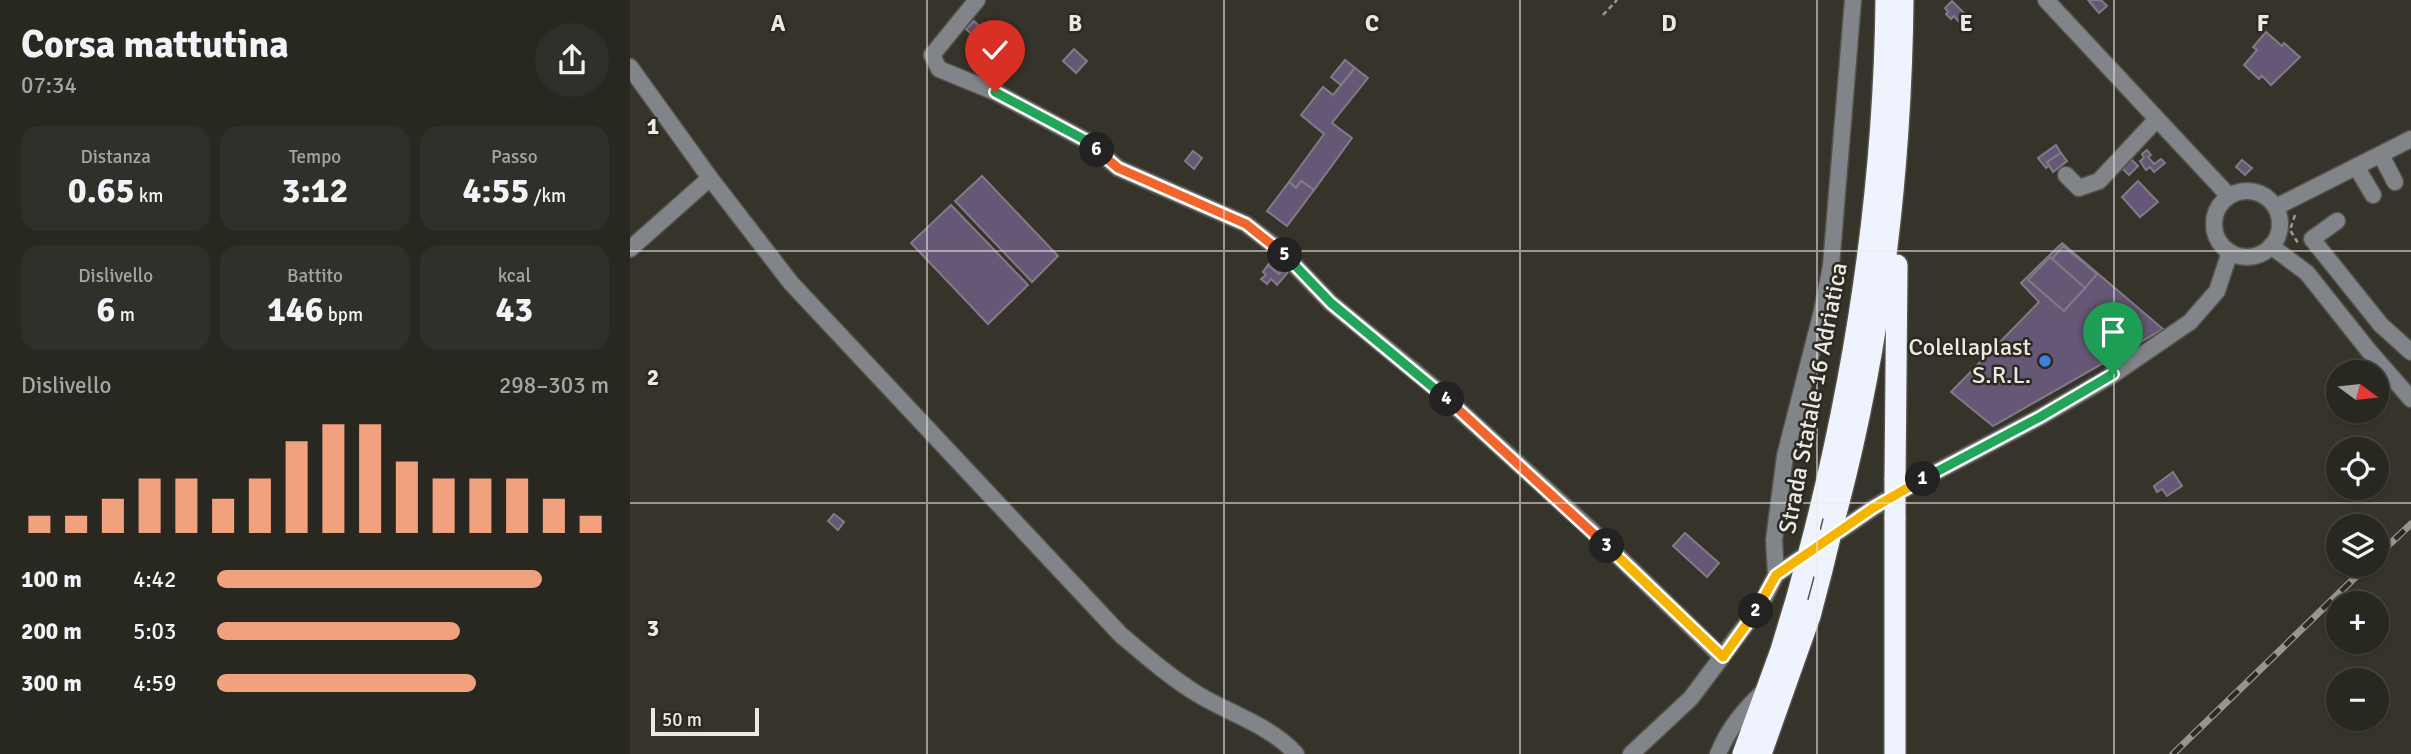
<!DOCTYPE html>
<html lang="it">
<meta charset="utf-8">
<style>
body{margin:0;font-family:Signika,sans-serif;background:#302f29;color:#f1f3f6;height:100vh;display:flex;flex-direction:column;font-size:26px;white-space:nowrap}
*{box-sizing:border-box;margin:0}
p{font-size:23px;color:#a5a5a5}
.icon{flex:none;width:38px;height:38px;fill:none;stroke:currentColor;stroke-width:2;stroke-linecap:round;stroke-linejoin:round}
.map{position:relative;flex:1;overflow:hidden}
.side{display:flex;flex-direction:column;background:#282720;width:630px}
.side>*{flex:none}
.needle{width:46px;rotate:105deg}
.tools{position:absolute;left:1696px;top:360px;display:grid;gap:14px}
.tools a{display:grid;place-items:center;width:63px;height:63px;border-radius:50%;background:#282720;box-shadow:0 2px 5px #0004,0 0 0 2px #44443e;font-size:35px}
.scale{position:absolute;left:21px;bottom:18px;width:108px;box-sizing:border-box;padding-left:7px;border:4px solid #ebe9e3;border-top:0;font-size:19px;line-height:24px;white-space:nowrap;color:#ebe9e3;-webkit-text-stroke:5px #2c2a20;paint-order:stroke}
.pin{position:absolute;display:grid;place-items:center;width:60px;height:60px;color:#fff;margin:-72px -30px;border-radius:50% 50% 50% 0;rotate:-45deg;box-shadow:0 0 7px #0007}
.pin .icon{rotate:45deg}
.km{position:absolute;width:35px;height:35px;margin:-18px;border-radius:50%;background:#222;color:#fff;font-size:19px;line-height:35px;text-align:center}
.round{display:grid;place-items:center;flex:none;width:74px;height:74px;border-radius:37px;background:#302f29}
.headline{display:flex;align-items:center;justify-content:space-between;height:119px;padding:0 21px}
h1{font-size:38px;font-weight:700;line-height:52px}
.stats{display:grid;grid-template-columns:repeat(3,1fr);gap:10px;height:119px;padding:7px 21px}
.stats div{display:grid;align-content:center;border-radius:18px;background:#302f29;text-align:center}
.stats b{font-size:35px;font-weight:700}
.stats small{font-size:19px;font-weight:400}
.stats p{font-size:19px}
.chart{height:196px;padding:14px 21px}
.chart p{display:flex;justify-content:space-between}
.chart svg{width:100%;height:126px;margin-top:7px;stroke:#f1a17d;stroke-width:6}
ul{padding:0 21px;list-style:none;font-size:23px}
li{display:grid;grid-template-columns:112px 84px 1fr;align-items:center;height:52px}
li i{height:18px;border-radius:9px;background:#f1a17d}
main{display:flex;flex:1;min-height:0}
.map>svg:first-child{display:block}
</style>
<main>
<section class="side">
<div class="headline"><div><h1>Corsa mattutina</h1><p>07:34</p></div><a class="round"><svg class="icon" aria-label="share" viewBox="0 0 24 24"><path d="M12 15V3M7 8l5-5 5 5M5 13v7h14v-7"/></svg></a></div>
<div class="stats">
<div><p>Distanza</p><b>0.65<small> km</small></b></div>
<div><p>Tempo</p><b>3:12</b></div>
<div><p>Passo</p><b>4:55<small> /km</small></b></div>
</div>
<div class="stats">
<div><p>Dislivello</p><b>6<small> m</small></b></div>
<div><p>Battito</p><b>146<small> bpm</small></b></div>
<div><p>kcal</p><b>43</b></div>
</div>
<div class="chart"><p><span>Dislivello</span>298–303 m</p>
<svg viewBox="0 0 160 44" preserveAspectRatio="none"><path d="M5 44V38M15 44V38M25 44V32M35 44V25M45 44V25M55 44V32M65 44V25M75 44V12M85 44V6M95 44V6M105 44V19M115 44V25M125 44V25M135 44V25M145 44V32M155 44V38"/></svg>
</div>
<ul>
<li><b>100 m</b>4:42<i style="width:83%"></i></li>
<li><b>200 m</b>5:03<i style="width:62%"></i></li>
<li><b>300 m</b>4:59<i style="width:66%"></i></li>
</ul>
</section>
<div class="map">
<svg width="1781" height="754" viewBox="0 0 1781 754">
<rect width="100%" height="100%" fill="#36342a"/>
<!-- building -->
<g fill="#665776" stroke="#807b86" stroke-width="2">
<path d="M1458,0H1471L1477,6L1469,13Z"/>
<path d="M1322,1L1337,16L1330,23L1324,16L1321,19L1316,14L1318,12L1315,8Z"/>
<path d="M344,21L359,36L352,44L336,29Z"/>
<path d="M1636,32L1652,46L1654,43L1670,57L1641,85L1632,76L1629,79L1614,65L1627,50L1623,47Z"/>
<path d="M444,49L457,61L446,73L433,61Z"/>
<path d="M715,60L725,68L711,85L701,77Z"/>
<path d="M725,68L738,78L702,123L722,138L684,190L671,181L666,188L659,182L694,134L671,115L693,87L703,95Z"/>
<path d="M1426,145L1431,153L1417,162L1419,166L1416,168L1408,158Z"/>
<path d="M1517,150L1521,155L1518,157L1524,164L1531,159L1535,163L1524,172L1520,167L1516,170L1510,161L1514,158L1512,154Z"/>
<path d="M563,151L572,158L564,169L555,161Z"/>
<path d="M1431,153L1437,161L1423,172L1417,162Z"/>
<path d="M1499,157L1508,166L1499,175L1490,166Z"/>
<path d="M1612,160L1622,168L1615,175L1606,167Z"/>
<path d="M352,176L428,256L402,282L325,201Z"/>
<path d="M671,181L684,190L657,226L637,211L659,182L666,188Z"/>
<path d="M1508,181L1528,202L1510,217L1492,197Z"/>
<path d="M321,205L398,285L358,324L281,243Z"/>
<path d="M1432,243L1533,329L1363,426L1321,392L1409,302L1391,283Z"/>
<path d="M1433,246L1467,274L1455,288L1422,259Z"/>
<path d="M1420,257L1455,288L1434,311L1398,280Z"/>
<path d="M644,258L655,268L649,274L638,265Z"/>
<path d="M638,265L649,274L655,268L659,271L647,285L641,279L637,284L631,279L636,275L633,272Z"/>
<path d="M1543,472L1552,486L1537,496L1532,489L1527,492L1524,486Z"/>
<path d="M204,514L214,522L208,530L198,521Z"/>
<path d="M1055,533L1089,563L1077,577L1043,546Z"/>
</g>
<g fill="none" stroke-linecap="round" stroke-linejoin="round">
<!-- minor casing -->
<g stroke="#535148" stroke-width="19">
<g id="minor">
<path d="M347,0L302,55L309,69L365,92L457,141L488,168L616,224L651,251L701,303L806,389L960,529L1092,657"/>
<path d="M1416,0L1599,196"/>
<path d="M0,67L80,178L161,283L491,635C516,656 541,678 569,695C601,714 641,726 666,754"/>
<path d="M1751,155L1765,182"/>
<path d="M1727,168L1743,195"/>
<path d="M1436,175L1449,188L1469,181L1527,119"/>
<circle cx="1617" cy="224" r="33"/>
<path d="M1646,207L1781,139"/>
<path d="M1707,221L1682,239L1751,325L1781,352"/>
<path d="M1641,246L1677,273L1739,351L1781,399"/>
<path d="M0,249L80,178"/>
<path d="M1146,575L1144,540L1155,456L1192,311L1201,266L1223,0"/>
<path d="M1001,754L1061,698L1130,606L1146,575L1243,508L1283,484L1410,417L1484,374L1560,322L1587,291L1600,252"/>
<path d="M1088,754C1099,727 1115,709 1136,689"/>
</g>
</g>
<!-- highway casing -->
<g stroke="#535148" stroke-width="24">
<g id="highway">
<path d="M1265,480L1267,265"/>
<path d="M1265,517V754"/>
<path d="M1204,521C1250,351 1271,176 1273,0"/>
<path d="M1183,537C1228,361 1254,182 1256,0"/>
<path d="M1113,754L1151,650L1167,597"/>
<path d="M1131,754L1180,616L1192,570"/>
</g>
</g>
<!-- path -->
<g stroke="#99978f" stroke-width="2.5" stroke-dasharray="5 3.5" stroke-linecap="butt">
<path d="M973,15L987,0"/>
<path d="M1665,215L1660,230L1668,243"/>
</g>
<!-- minor -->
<use href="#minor" stroke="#818488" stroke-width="16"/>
<!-- highway -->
<use href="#highway" stroke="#eff3fd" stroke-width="21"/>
<!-- rail casing -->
<g stroke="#97958d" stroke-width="7">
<g id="rail">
<path d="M1746,557L1781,524"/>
<path d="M1543,754L1738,565"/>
</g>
</g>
<!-- rail -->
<use href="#rail" stroke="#2c2a20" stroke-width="4.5" stroke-dasharray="13" stroke-linecap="butt"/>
<!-- highway-bridge casing -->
<g stroke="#535148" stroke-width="24" stroke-linecap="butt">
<g id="highway-bridge">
<path d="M1265,517V480"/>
<path d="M1192,570L1204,521"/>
<path d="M1167,597L1183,537"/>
</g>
</g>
<!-- highway-bridge -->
<use href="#highway-bridge" stroke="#eff3fd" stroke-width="21"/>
</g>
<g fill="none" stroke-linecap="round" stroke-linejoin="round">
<!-- split-1 casing -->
<g stroke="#fff" stroke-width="14">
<path id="split-1" d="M1293,479L1410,417L1483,374"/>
</g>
<!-- split-2 casing -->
<g stroke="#fff" stroke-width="14">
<path id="split-2" d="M1126,611L1146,575L1243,508L1293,479"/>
</g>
<!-- split-3 casing -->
<g stroke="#fff" stroke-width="14">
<path id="split-3" d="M977,546L1093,657L1126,611"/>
</g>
<!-- split-4 casing -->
<g stroke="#fff" stroke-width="14">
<path id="split-4" d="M817,399L977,546"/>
</g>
<!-- split-5 casing -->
<g stroke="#fff" stroke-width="14">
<path id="split-5" d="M655,255L701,303L817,399"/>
</g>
<!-- split-6 casing -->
<g stroke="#fff" stroke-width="14">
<path id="split-6" d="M467,150L488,168L616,224L655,255"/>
</g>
<!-- split-7 casing -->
<g stroke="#fff" stroke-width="14">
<path id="split-7" d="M365,92L457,141L467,150"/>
</g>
<!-- split-1 -->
<use href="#split-1" stroke="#22a559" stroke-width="9"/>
<!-- split-2 -->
<use href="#split-2" stroke="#f5b400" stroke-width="9"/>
<!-- split-3 -->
<use href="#split-3" stroke="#f5b400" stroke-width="9"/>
<!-- split-4 -->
<use href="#split-4" stroke="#f0652b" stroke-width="9"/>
<!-- split-5 -->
<use href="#split-5" stroke="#22a559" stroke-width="9"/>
<!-- split-6 -->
<use href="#split-6" stroke="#f0652b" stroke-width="9"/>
<!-- split-7 -->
<use href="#split-7" stroke="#22a559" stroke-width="9"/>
</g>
<!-- grid -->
<path fill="none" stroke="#ebe9e3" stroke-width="2" stroke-opacity="0.55" d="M297,0V754M594,0V754M890,0V754M1187,0V754M1484,0V754M0,251H1781M0,503H1781"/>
<!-- markers -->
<circle fill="#3f7fe0" stroke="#2c2a20" stroke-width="2.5" cx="1415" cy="361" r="7"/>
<g text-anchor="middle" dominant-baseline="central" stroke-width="5" stroke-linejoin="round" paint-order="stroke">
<!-- poi labels -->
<g font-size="24" fill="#ebe9e3" stroke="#2c2a20" text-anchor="end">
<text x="1401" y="347">Colellaplast<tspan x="1401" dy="28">S.R.L.</tspan></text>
</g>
<!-- street labels -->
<g font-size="24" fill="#ebe9e3" stroke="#2c2a20">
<text transform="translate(1183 398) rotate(-79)">Strada Statale 16 Adriatica</text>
</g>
</g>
<g font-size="23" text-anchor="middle" font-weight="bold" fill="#ebe9e3" stroke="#2c2a20" stroke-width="5" stroke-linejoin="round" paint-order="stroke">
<text x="148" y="31">A</text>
<text x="445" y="31">B</text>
<text x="742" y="31">C</text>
<text x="1039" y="31">D</text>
<text x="1336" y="31">E</text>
<text x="1633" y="31">F</text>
<text x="23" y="134">1</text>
<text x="23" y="385">2</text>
<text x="23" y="636">3</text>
</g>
</svg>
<div class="tools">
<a><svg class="needle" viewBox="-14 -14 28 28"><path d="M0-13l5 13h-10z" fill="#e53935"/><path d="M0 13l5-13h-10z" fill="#a5a5a5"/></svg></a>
<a><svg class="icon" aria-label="locate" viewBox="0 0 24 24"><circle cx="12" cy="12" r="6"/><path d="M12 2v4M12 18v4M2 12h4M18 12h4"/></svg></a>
<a><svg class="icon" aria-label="layers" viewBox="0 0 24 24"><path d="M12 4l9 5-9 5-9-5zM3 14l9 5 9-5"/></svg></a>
<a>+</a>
<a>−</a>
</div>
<div class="scale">50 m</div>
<div class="pin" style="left:1483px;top:374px;background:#1e9e55"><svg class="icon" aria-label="arrive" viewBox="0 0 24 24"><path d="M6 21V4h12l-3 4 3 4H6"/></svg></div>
<div class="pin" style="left:365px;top:92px;background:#d93025"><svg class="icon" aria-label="check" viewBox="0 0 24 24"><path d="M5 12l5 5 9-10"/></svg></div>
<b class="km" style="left:1293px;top:479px">1</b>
<b class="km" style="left:1126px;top:611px">2</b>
<b class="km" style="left:977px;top:546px">3</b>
<b class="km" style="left:817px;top:399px">4</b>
<b class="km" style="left:655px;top:255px">5</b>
<b class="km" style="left:467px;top:150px">6</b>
</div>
</main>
